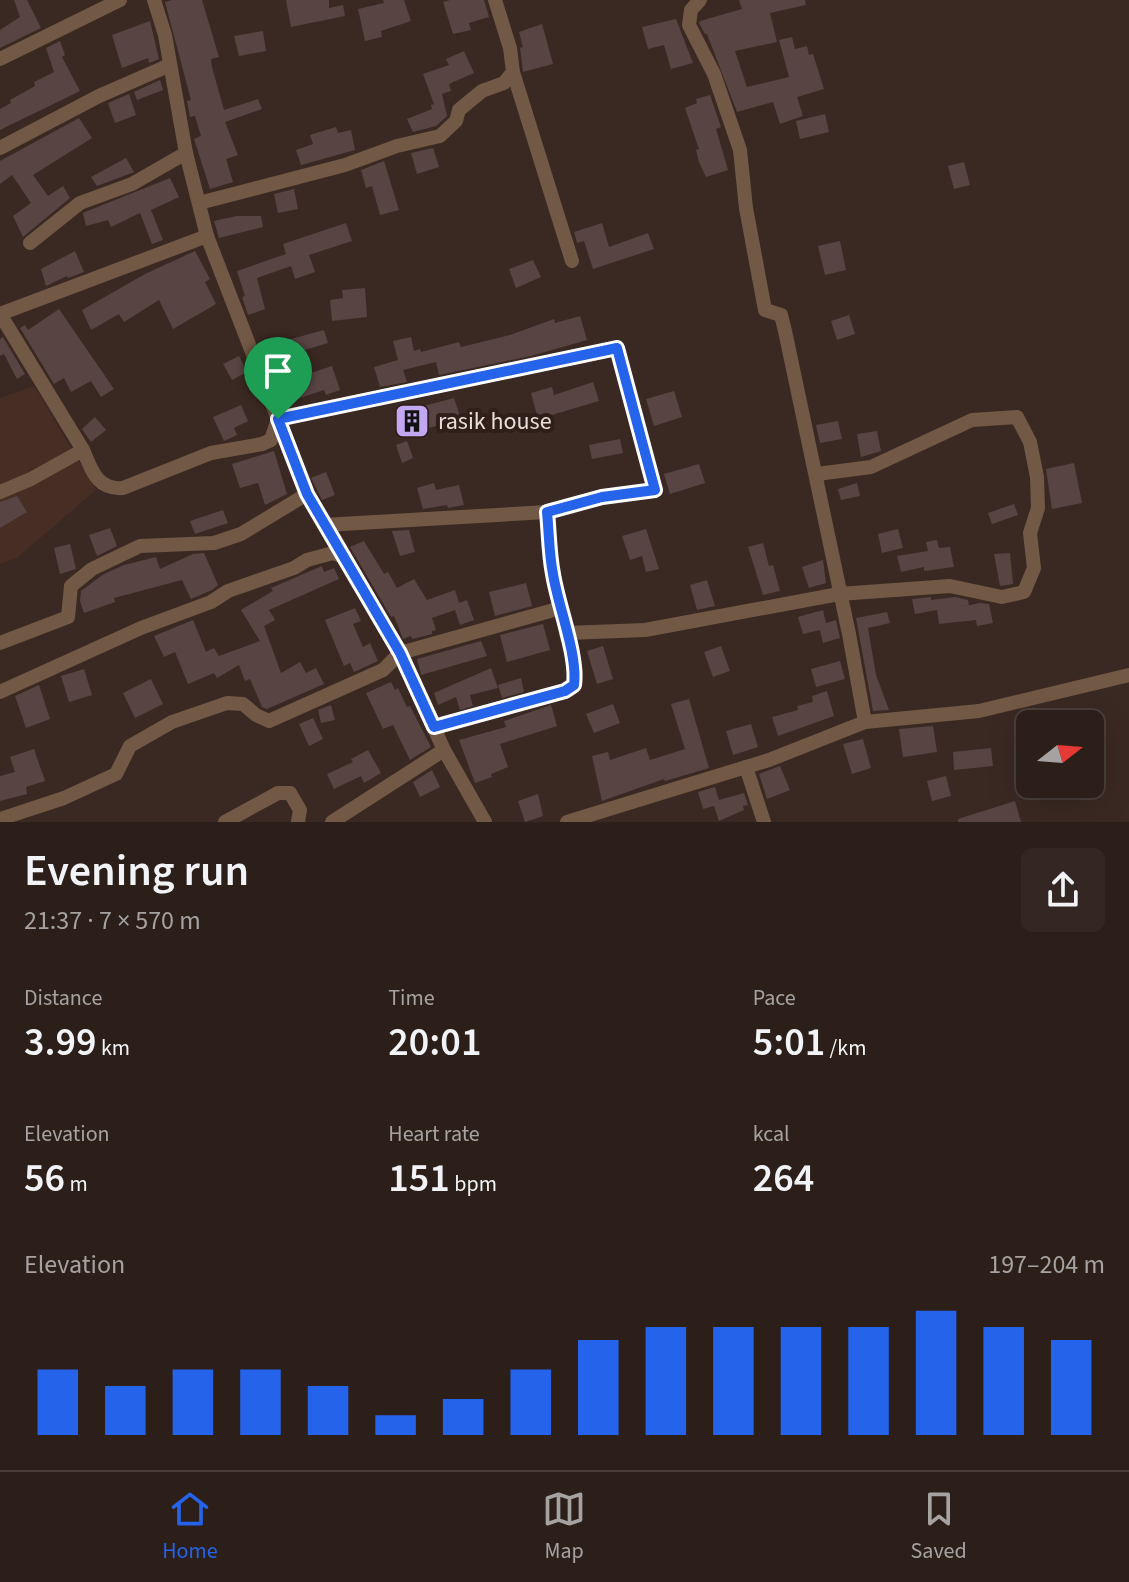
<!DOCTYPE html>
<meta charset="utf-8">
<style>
body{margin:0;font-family:"Source Sans 3",sans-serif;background:#342723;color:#f1f3f6;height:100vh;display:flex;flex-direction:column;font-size:30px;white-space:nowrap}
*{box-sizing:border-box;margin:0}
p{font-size:26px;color:#a6a2a2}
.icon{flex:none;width:44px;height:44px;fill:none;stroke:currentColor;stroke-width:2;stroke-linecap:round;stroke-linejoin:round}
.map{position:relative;height:822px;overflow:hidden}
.details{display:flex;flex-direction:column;background:#2c1f1a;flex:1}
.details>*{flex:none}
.needle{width:52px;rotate:73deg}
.fabs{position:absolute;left:1016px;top:710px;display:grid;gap:16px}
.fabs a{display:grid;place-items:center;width:88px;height:88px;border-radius:12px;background:#2c1f1a;box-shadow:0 8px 32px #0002,0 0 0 2px #483d39;font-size:40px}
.pin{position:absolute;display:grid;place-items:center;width:68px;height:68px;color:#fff;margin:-82px -34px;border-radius:50% 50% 50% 0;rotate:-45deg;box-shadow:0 0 8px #0007}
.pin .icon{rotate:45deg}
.round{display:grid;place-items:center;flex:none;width:84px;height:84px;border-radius:12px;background:#342723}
.head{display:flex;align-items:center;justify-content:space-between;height:136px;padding:0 24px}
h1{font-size:44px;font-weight:600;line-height:60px}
.metrics{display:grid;grid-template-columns:repeat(3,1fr);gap:12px;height:136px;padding:8px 24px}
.metrics div{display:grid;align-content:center}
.metrics b{font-size:40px;font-weight:600}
.metrics small{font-size:22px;font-weight:400}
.metrics p{font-size:22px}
.chart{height:224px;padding:16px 24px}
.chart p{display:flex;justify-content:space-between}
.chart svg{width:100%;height:144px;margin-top:8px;stroke:#2563eb;stroke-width:6}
.menu{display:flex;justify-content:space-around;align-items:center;height:112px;border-top:2px solid #483d39;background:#2c1f1a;font-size:22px;color:#a6a2a2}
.menu a{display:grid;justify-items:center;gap:4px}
.menu .selected{color:#2563eb}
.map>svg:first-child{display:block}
</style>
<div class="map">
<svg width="1129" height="822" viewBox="0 0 1129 822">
<rect width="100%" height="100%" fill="#3a2922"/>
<!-- built -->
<path fill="#462e25" d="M34,386L96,490L18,557L0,564V398Z"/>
<!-- building -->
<g fill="#584443">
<path d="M14,0H27L41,28L0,48V30L20,17Z"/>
<path d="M172,0H202L219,57L211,59L212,67L224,110L258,99L262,109L225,122L238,155L226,159L233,182L210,189L194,139L201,136L195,116L190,117L187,101L191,100L165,2Z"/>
<path d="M286,0H329V8L343,5L345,16L291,27Z"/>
<path d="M383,0H404L411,21L381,31L382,37L365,41L358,9L384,3Z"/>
<path d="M450,0H484L489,17L469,23L471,30L453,34L443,2Z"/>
<path d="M739,0H805L806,5L770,13L777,42L735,51L747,87L789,77L779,40L792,37L795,49L807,46L809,55L813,54L824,89L797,97L803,116L780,124L773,102L737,112L707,34H705L699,23L700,21L742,9Z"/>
<path d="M676,19L693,63L671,69L664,45L648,49L642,27Z"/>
<path d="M150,21L159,59L149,63L148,58L122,68L112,35Z"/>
<path d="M542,24L553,64L523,72L520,48L523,47L519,32Z"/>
<path d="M263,31L266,51L239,56L234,36Z"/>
<path d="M60,41L65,55L62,57L80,91L0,130V109L11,103L10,100L35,86L34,82L54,72L46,48Z"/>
<path d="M464,51L474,73L449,84L451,91L442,94L447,116L436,126L413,132L407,119L432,109L431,105L434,104L423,74L449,65L446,59Z"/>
<path d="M160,80L163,90L137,100L134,92Z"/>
<path d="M129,94L136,115L115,123L108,103Z"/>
<path d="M710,95L721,127L716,129L728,170L706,177L699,162L696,150L699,149L685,108L697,103L696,99Z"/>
<path d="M825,114L829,132L800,139L796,121Z"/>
<path d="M79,118L92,138L33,175L48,196L63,186L70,198L23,237L13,216L31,203L12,175L0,184V161Z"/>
<path d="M336,127L338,133L351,130L355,150L301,165L296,150L313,144L310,135Z"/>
<path d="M433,148L439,167L417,174L411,153Z"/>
<path d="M126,158L134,172L97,186L91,177Z"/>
<path d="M384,161L399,210L380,215L372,186L366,188L361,170Z"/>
<path d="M964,162L970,185L954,189L948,166Z"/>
<path d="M170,178L179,197L151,210L163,240L152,244L140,213L111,227L108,220L86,226L83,213L85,212Z"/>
<path d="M294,189L298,209L278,213L274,194Z"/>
<path d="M237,216H261L263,227L219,238L214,221Z"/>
<path d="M346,223L352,241L309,255L315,272L295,279L291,266L257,278L265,309L248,315L242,297L245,296L237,271L286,254L283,244Z"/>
<path d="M602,223L609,247L648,233L654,249L593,269L584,241L577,243L574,232Z"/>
<path d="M840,241L846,270L825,275L818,246Z"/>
<path d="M75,251L84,272L68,278L67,276L46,286L41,269Z"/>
<path d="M195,251L210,279L205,282L216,304L173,329L159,300L124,322L119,314L91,330L82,310L145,274Z"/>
<path d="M533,260L541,277L516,288L509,269Z"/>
<path d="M365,288L367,317L332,321L330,300L343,298L342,290Z"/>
<path d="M59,309L114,389L101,397L91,381L71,392L64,378L54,384L20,328L25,325L28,330Z"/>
<path d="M849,315L855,334L837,340L831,321Z"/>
<path d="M580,316L587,340L531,356L439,375L436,362L403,370L407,382L380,387L374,367L398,360L393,341L411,337L414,351L420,349L421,352L459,342L461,347L510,335L554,319L555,323Z"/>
<path d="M324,330L328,343L278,358L273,344Z"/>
<path d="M3,337L25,374L17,379L4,354L0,356V339Z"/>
<path d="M239,356L247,372L232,380L223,364Z"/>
<path d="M332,366L340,390L326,395L324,390L294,400L289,385L307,379L305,375Z"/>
<path d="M593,382L599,401L538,419L531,393L552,387L554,395Z"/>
<path d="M674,391L682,417L654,426L646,399Z"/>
<path d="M454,398L461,419L407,434L401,412Z"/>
<path d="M241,405L248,421L234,428L237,435L224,441L213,417Z"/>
<path d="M95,417L106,430L91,442L82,429Z"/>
<path d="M838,421L842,439L820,443L816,425Z"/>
<path d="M877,431L881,451L861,457L857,434Z"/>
<path d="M620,439L623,453L592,459L589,445Z"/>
<path d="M407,441L413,458L402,463L396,445Z"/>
<path d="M274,451L287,494L265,505L258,483L240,488L232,464Z"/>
<path d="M1074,463L1082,503L1052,509L1046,469Z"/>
<path d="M699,464L705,483L670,494L664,474Z"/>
<path d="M326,472L335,495L322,500L311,478Z"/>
<path d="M434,483L436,490L459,485L464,505L448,508L447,505L423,509L417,488Z"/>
<path d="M857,483L860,496L841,500L838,489Z"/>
<path d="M17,496L27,512L0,528V502Z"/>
<path d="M1014,504L1018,515L992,524L988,513Z"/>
<path d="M223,510L228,523L195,534L190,521Z"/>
<path d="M110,528L117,546L97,556L89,535Z"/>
<path d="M646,529L659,569L646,572L642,556L630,560L622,536Z"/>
<path d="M898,529L903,548L882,553L878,534Z"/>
<path d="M409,530L415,552L400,556L392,531Z"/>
<path d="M937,540L939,548L950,547L954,567L924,571V567L901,572L897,556L928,551L926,542Z"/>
<path d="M364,541L384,574L388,572L397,588L414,579L427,600L455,590L459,603L467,600L474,620L460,625L455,610L432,618L436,630L432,631V634L412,639L411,636L403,639L394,616L391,617L350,547Z"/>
<path d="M763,543L769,566L773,565L780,591L763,595L748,547Z"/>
<path d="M70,544L76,569L60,574L54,548Z"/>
<path d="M204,553L218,585L212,590L191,599L182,580L114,598L115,602L84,613L80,601L81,591L104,574L124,565L156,557L160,569L193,554Z"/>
<path d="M1010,553L1013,584L1000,586L994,554Z"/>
<path d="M823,560L826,583L809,588L802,567Z"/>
<path d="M322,566L324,572L334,568L339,579L269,610L275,620L264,626L281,673L300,662L306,673L316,668L324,684L267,709L262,707L250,679L245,681L239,665L217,678L214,673L188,684L175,652L164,657L154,636L193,620L206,652L214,648L219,656L260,641L241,610L273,591L271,588Z"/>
<path d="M707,580L715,606L697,610L690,585Z"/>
<path d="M526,583L532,606L495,616L489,592Z"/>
<path d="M931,597V600L955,597L968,600L969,605L955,608L980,603L989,604L993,623L977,626L976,620L939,624L937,610L915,614L912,599Z"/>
<path d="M355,608L361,621L353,624L363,647L370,643L378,661L354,672L350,663L344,666L325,620Z"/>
<path d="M823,610L826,623L836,620L840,638L823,643L820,630L803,634L798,617Z"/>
<path d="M887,612L890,623L868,628L876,675L889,710L873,711L856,618Z"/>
<path d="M543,624L550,650L507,662L500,635Z"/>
<path d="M481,641L487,656L421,675L417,659Z"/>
<path d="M603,646L613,679L597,684L587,651Z"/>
<path d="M721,646L730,671L713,677L704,652Z"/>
<path d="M840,661L845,679L816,687L811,669Z"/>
<path d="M491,668L498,688L470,695L473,706L460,710L456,697L438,705L434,693Z"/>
<path d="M84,669L92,695L69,702L61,676Z"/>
<path d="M521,678L524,692L502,698L498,685Z"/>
<path d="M151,679L163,704L135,718L123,693Z"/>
<path d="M391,682L395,690L398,688L407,707L410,706L431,747L410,760L393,725L383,729L366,693Z"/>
<path d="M39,685L50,719L26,728L15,696Z"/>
<path d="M827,691L834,716L778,736L772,717L798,710L797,706L813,702L812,696Z"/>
<path d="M689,699L709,768L665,781L664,779L602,801L592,756L608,752L610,760L646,748L650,760L685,749L671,704Z"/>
<path d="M613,704L620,723L594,733L586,714Z"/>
<path d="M331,705L335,720L321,723L318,710Z"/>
<path d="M551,705L557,726L500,744L508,767L491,774L492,777L475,783L459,740L506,727L504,721Z"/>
<path d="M313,718L323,739L309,746L299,724Z"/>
<path d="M751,724L758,747L733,755L726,731Z"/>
<path d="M933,726L937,752L903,757L899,729Z"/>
<path d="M863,739L871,768L852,774L843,744Z"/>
<path d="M991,748L993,766L954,770L953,752Z"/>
<path d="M34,749L45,781L26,787L27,794L0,801V776L15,772L10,757Z"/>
<path d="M368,750L381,773L364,783L361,776L334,789L327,774L353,762L351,759Z"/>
<path d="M780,766L790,790L767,799L759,774Z"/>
<path d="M432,770L440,787L420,797L413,782Z"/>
<path d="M946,776L951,796L932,801L927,781Z"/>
<path d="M715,787L719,800L744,793L748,805L743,806L744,810L719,821L714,806L703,809L698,792Z"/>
<path d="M538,794L543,816L525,822L518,801Z"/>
<path d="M1015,801L1021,822H958V819Z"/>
</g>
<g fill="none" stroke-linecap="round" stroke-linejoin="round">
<!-- minor -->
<g stroke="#715945" stroke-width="14">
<path d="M154,0L165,35L186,153L207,236L307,494L400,653L444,750L485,822"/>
<path d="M700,0L691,10L689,25L714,74L740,150L746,208L765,310L781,315L785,331L849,634L865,722"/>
<path d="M0,59L120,0"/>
<path d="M513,72L572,261"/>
<path d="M0,148L99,96L170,65"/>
<path d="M199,203L345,165L397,146L440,136L456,121L459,110L482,91L504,83L513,72L510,48L495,0"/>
<path d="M30,243L80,203L132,184L186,153"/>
<path d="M83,450L0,314L207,236"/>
<path d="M0,492L31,479L83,450C92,471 97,490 123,488L211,453L262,444L271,440L278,419L617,348L655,490L602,497L547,512L552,573L561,608"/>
<path d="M324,525L547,512"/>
<path d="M0,643L68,617L71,586L92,569L140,546L214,543L241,534L307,494"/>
<path d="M0,692L141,628L211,602L228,591L294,568L307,560L333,553L341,556"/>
<path d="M434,727L546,696L565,691L574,685L576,672L566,633"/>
<path d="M746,767L764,822"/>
<path d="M0,819L64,798L116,774L130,746L172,722L227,703L243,704L256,715L269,721L383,670L400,653L561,608L566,633L645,630L839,594L950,586L1002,597L1024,592L1034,568L1030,533L1038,508L1037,477L1030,442L1017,417L972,420L871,467L817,474"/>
<path d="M225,822L278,793H290L300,810L298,822"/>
<path d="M332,822L444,750"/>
<path d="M567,822L769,760L865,722L979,711L1129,675"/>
</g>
</g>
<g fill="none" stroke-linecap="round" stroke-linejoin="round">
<!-- route casing -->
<g stroke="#fff" stroke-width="16">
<path id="route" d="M617,348L655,490L602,497L547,512C549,532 549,554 553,574C558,606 578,655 574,685L565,691L434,727L400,653L307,494L278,419Z"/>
</g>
<!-- route -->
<use href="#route" stroke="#2563eb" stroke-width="10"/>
</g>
<!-- icons -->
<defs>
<g id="building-square" transform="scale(1.8)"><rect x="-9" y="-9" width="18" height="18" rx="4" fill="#c2a8f3" stroke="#301f19"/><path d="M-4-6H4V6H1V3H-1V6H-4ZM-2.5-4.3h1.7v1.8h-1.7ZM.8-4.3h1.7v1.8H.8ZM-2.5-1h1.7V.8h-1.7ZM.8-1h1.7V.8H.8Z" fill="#111"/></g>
</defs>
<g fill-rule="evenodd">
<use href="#building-square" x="412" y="421"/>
</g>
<g text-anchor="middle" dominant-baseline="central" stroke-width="8" stroke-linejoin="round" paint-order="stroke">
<!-- poi labels -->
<g font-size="24" fill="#e9ddd8" stroke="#301f19" text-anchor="start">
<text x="438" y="421">rasik house</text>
</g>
</g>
</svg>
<div class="fabs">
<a><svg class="needle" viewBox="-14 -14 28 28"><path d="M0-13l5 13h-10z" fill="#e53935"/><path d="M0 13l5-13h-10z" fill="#a6a2a2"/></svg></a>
</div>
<div class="pin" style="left:278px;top:419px;background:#1e9e55"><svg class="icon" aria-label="arrive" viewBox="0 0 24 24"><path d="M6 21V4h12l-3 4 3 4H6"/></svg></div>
</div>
<section class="details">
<div class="head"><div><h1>Evening run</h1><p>21:37 · 7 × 570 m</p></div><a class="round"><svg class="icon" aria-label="share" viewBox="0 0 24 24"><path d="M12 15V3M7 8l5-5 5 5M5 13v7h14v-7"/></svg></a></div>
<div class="metrics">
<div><p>Distance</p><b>3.99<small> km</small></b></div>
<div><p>Time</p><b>20:01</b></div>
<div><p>Pace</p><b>5:01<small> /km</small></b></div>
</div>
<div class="metrics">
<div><p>Elevation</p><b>56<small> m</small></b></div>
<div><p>Heart rate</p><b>151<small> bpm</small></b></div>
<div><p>kcal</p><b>264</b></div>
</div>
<div class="chart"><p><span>Elevation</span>197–204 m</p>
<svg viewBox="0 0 160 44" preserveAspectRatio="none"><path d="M5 44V24M15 44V29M25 44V24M35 44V24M45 44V29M55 44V38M65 44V33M75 44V24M85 44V15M95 44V11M105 44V11M115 44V11M125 44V11M135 44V6M145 44V11M155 44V15"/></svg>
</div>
</section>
<nav class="menu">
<a class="selected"><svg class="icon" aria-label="home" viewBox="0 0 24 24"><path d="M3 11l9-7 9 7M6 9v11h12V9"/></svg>Home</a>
<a><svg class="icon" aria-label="map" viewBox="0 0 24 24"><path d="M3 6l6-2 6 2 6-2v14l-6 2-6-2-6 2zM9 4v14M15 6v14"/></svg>Map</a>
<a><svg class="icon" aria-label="saved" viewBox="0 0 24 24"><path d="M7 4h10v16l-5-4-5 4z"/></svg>Saved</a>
</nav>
